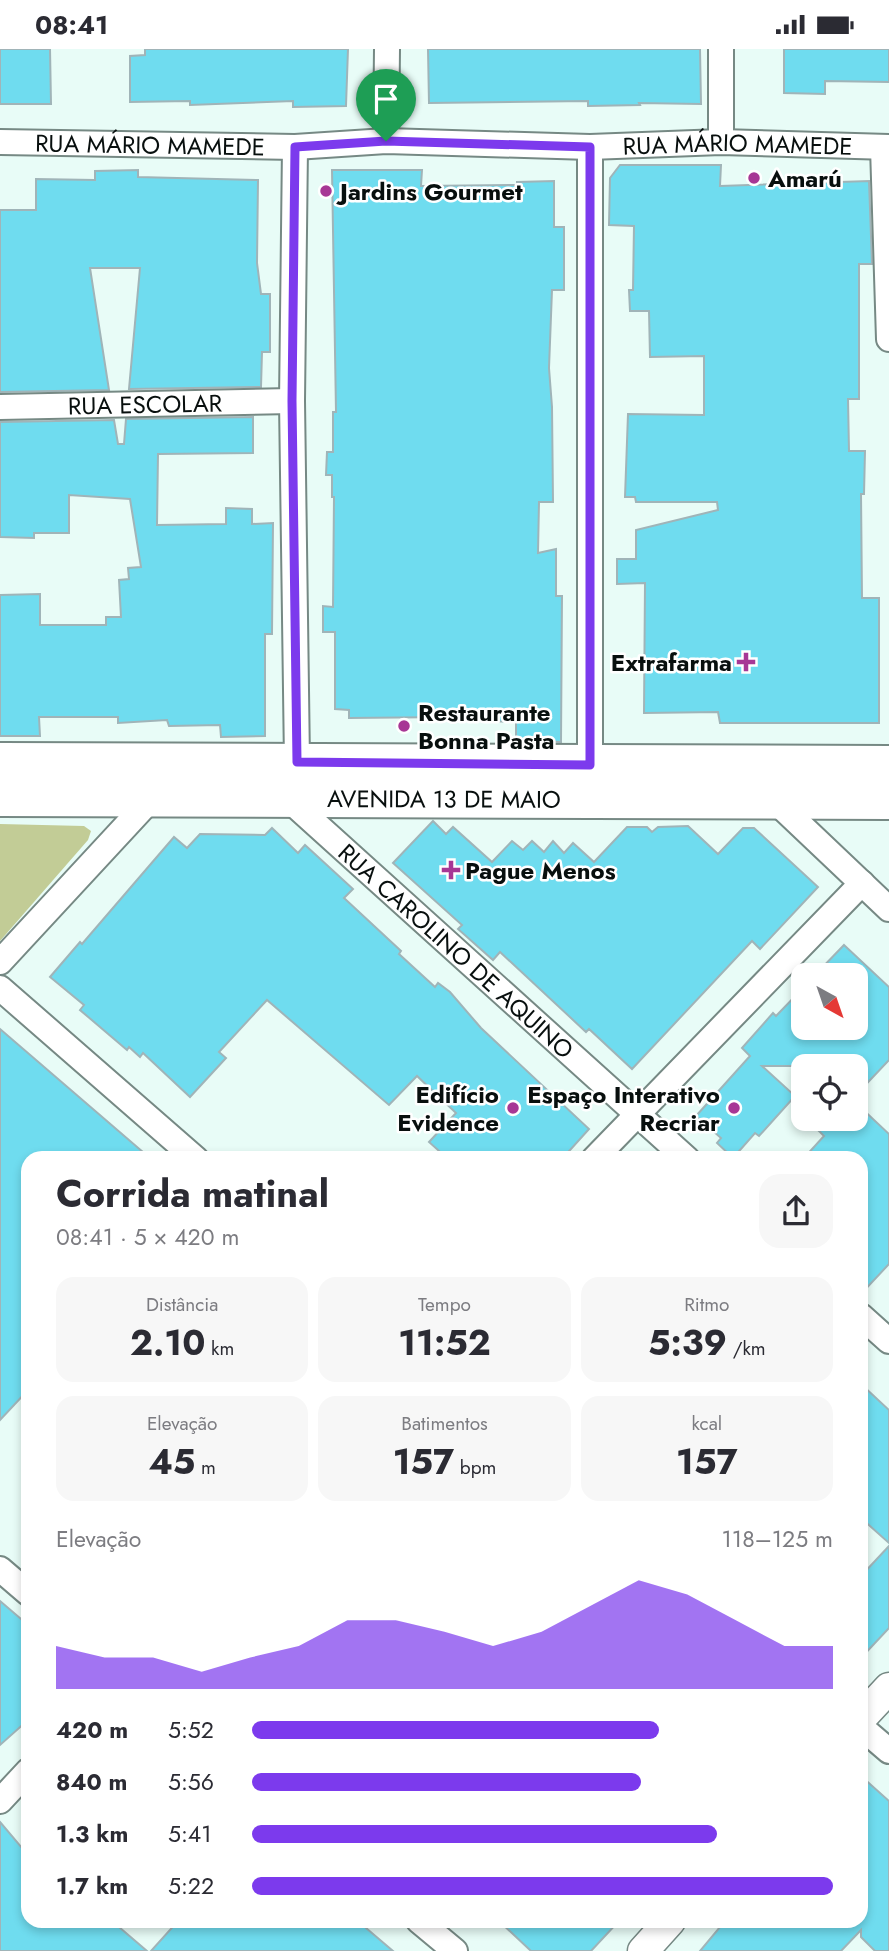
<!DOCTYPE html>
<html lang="pt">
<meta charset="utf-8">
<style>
body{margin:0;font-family:Jost,sans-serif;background:#f7f7f7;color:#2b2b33;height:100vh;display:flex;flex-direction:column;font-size:26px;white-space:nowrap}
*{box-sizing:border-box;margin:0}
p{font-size:23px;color:#7c7c81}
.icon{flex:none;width:38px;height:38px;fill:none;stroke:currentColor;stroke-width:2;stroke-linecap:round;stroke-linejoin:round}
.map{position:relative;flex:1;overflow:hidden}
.sheet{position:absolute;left:21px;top:1102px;width:847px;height:777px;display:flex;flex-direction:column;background:#fff;border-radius:21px;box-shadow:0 4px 10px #0003}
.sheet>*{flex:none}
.needle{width:46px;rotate:140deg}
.tools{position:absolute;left:791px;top:914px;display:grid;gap:14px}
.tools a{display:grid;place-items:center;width:77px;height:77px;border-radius:14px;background:#fff;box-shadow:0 4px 10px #0003;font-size:35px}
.pin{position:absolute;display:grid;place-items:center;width:60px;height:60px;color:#fff;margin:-72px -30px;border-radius:50% 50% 50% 0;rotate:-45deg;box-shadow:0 0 7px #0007}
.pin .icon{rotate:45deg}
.round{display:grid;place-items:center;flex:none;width:74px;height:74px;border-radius:21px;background:#f7f7f7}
.summary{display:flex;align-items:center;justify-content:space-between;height:119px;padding:0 35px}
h1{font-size:38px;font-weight:700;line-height:52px}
.metrics{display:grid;grid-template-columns:repeat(3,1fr);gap:10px;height:119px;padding:7px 35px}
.metrics div{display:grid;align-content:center;border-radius:18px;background:#f7f7f7;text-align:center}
.metrics b{font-size:35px;font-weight:700}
.metrics small{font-size:19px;font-weight:400}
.metrics p{font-size:19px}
.chart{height:196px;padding:14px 35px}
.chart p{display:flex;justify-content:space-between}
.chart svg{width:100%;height:126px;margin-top:7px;fill:#7c3aed;opacity:.7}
ul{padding:0 35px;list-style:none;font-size:23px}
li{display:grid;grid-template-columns:112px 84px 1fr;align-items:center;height:52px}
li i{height:18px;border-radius:9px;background:#7c3aed}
.status{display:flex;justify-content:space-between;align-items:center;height:49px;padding:0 35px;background:#fff;direction:ltr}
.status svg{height:19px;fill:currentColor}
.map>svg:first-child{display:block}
</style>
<div class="status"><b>08:41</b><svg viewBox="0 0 49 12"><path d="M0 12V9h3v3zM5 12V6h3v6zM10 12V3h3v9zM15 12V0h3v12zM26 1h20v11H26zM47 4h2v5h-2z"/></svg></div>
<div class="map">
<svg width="889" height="1902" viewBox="0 0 889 1902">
<rect width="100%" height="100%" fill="#e8fcf7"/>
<!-- green -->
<path fill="#c2cc96" d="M0,775L84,777L91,782L88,791L0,892Z"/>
<!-- building -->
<g fill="#6fdcef" stroke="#a0b4b8" stroke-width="2">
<path d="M0,0H50L51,55H0Z"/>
<path d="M145,0H348L346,57L293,58V52L190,56V52L130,53V7L145,6Z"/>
<path d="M428,0H700L701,55L639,54L640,56L588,57V52L429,54Z"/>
<path d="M784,0H889V33L825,32V45L784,44Z"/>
<path d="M620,116H721L720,137L869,132L872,215H859V350H848L849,402H865L864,445H861L862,549H879V674H720L718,663L644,664L645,534L617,535V510H636V481L718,461L717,453H636L635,448H625L628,365L704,366V307L650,308L649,262H630L629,241H633L634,177L609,176L610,129Z"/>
<path d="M138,121V128L258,131L257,214L261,245H270V303H262L261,338L129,340L140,219H90L109,341L0,343V161H36V130L95,131V122Z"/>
<path d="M332,121H422L421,137L517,136V133L554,132V178H564V241H552L549,319L552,358L553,453H539L538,504L556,500V547H562L561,693L516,692V673L449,671V668L349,669V661L335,660V583H323V557L333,558L334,448H332V426H326L327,403H333V363H336Z"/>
<path d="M253,368V404L158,405L157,476L226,475V459L252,460V475L273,474L272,585H265V687L221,688L220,676L169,677L167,671L118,674V668H39L40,687H0V546L40,545V576H106V568H121L119,531L129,530L128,519L141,518L130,450L69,446V484H34V489L0,488V373L114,371L118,395H124L126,370Z"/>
<path d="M433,772L446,785L453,778L492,813L512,792L523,801L532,792L544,803L553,792L564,804L573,794L594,813L627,778H647L652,783L658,778L688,777L718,805L743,779H754L818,838L760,900L752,892L632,1020L589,980L586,983L500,903L493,911L458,880L462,876L393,814Z"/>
<path d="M272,779L298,804L305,796L353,840L344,849L401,902L399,905L435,938L438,934L450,943L481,979L589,1080L562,1110H448L429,1093L456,1064L417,1027L389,1056L267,951L219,1003L226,1009L190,1048L143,1004L140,1008L129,998L127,1001L80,961L84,956L50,928L80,893L82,895L174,788L187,799L200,785L265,786Z"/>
<path d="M844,896L889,938V1011L856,1046V1017H762L795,1047L759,1087L755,1084L733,1109L717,1094L721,1089L696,1067L750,1007L742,999L773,964L776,967L803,939V978H856V926H815Z"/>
<path d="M0,980L151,1110H28V1341L0,1371Z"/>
<path d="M856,1054L889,1085V1215L861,1245V1110H803L824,1087L806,1069H856Z"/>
<path d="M861,1335L889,1361V1494L861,1469Z"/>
<path d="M889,1497V1579L861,1609V1527Z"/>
<path d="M0,1552L28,1576V1671L0,1696Z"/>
<path d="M861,1727L889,1752V1902H875L861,1888V1881L841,1902H700L725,1872H861Z"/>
<path d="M0,1773L28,1806V1872H112L147,1902H0Z"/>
<path d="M178,1872L359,1873L393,1902H151Z"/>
<path d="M499,1872H619L591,1902H531Z"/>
</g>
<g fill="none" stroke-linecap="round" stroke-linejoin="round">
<!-- minor casing -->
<g stroke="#768984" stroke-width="28">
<g id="minor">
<path d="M386,92L387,0"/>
<path id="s1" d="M0,93L295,98L386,92L590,98L721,93L889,98"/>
<path d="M721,93V0"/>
<path d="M295,98L292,352L297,713"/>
<path d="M883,98L889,290"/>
<path id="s2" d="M0,358L292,352"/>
<path d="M590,716V98"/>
<path id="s3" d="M287,749L687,1110"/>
<path d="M773,750L889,860"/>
<path d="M0,913L151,750"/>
<path d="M0,939L196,1110"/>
<path d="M594,1110L862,834"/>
<path d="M861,1267L889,1292"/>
<path d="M0,1520L28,1544"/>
<path d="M861,1678L889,1702"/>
<path d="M0,1752L28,1722"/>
<path d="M419,1872L455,1902"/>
</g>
</g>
<!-- tertiary casing -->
<g stroke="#768984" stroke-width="33">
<g id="tertiary">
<path d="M861,1669L889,1639"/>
<path d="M643,1902L670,1872"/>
</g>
</g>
<!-- primary casing -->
<g stroke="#768984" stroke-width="42">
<g id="primary">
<path d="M0,713L889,716"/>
<path id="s4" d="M0,748L889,751"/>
</g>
</g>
<!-- minor -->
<use href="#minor" stroke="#fff" stroke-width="24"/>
<!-- tertiary -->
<use href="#tertiary" stroke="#fff" stroke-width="30"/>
<!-- primary -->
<use href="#primary" stroke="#fff" stroke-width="38"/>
</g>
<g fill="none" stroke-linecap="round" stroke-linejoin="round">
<!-- route casing -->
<g stroke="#fff" stroke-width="14">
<path id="route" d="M386,92L590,98V716L297,713L292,352L295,98Z"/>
</g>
<!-- route -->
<use href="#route" stroke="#7c3aed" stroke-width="9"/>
</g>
<!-- markers -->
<g fill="#a73795" stroke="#fff" stroke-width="2.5">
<circle cx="754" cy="129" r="7"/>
<circle cx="326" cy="142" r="7"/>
<path d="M742.5 602.5h7v7h7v7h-7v7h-7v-7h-7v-7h7z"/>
<circle cx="404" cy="677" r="7"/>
<path d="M447.5 810.5h7v7h7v7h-7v7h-7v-7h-7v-7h7z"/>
<circle cx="513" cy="1059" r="7"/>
<circle cx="734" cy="1059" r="7"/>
</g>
<g text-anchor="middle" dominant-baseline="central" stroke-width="5" stroke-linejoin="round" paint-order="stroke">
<!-- street labels -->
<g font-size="24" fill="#080f0e" stroke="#fff">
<text stroke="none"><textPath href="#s1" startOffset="150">RUA MÁRIO MAMEDE</textPath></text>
<text stroke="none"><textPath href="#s1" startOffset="738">RUA MÁRIO MAMEDE</textPath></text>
<text stroke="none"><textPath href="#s2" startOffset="145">RUA ESCOLAR</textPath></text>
<text stroke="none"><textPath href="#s4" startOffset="444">AVENIDA 13 DE MAIO</textPath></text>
<text stroke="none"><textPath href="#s3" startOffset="228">RUA CAROLINO DE AQUINO</textPath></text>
</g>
<!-- poi labels -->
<g font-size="24" font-weight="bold" fill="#080f0e" stroke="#fff" text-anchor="start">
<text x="768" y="129">Amarú</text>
<text x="340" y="142">Jardins Gourmet</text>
<text x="732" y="613" text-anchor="end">Extrafarma</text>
<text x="418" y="663">Restaurante<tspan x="418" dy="28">Bonna Pasta</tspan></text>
<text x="465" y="821">Pague Menos</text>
<text x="499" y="1045" text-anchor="end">Edifício<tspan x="499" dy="28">Evidence</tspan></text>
<text x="720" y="1045" text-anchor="end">Espaço Interativo<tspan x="720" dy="28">Recriar</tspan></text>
</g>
</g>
</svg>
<div class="tools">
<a><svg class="needle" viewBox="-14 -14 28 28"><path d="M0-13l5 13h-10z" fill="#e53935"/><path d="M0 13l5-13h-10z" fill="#7c7c81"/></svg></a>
<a><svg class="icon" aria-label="locate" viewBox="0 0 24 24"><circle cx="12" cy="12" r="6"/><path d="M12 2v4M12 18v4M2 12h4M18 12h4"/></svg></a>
</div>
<div class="pin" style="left:386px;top:92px;background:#1e9e55"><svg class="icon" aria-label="arrive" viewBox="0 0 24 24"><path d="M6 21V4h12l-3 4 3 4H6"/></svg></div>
<section class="sheet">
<div class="summary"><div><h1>Corrida matinal</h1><p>08:41 · 5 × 420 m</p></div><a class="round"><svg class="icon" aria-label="share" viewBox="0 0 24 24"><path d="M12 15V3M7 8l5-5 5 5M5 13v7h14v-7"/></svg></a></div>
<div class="metrics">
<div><p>Distância</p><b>2.10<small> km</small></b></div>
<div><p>Tempo</p><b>11:52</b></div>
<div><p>Ritmo</p><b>5:39<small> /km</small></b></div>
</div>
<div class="metrics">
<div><p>Elevação</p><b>45<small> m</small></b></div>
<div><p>Batimentos</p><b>157<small> bpm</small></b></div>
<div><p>kcal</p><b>157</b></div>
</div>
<div class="chart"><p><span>Elevação</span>118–125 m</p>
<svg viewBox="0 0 160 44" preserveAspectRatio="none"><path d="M0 44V29L10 33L20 33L30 38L40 33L50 29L60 20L70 20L80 24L90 29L100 24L110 15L120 6L130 11L140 20L150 29L160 29V44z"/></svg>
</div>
<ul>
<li><b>420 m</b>5:52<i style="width:70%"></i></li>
<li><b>840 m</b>5:56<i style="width:67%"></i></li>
<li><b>1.3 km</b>5:41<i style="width:80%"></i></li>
<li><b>1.7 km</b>5:22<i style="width:100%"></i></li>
</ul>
</section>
</div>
